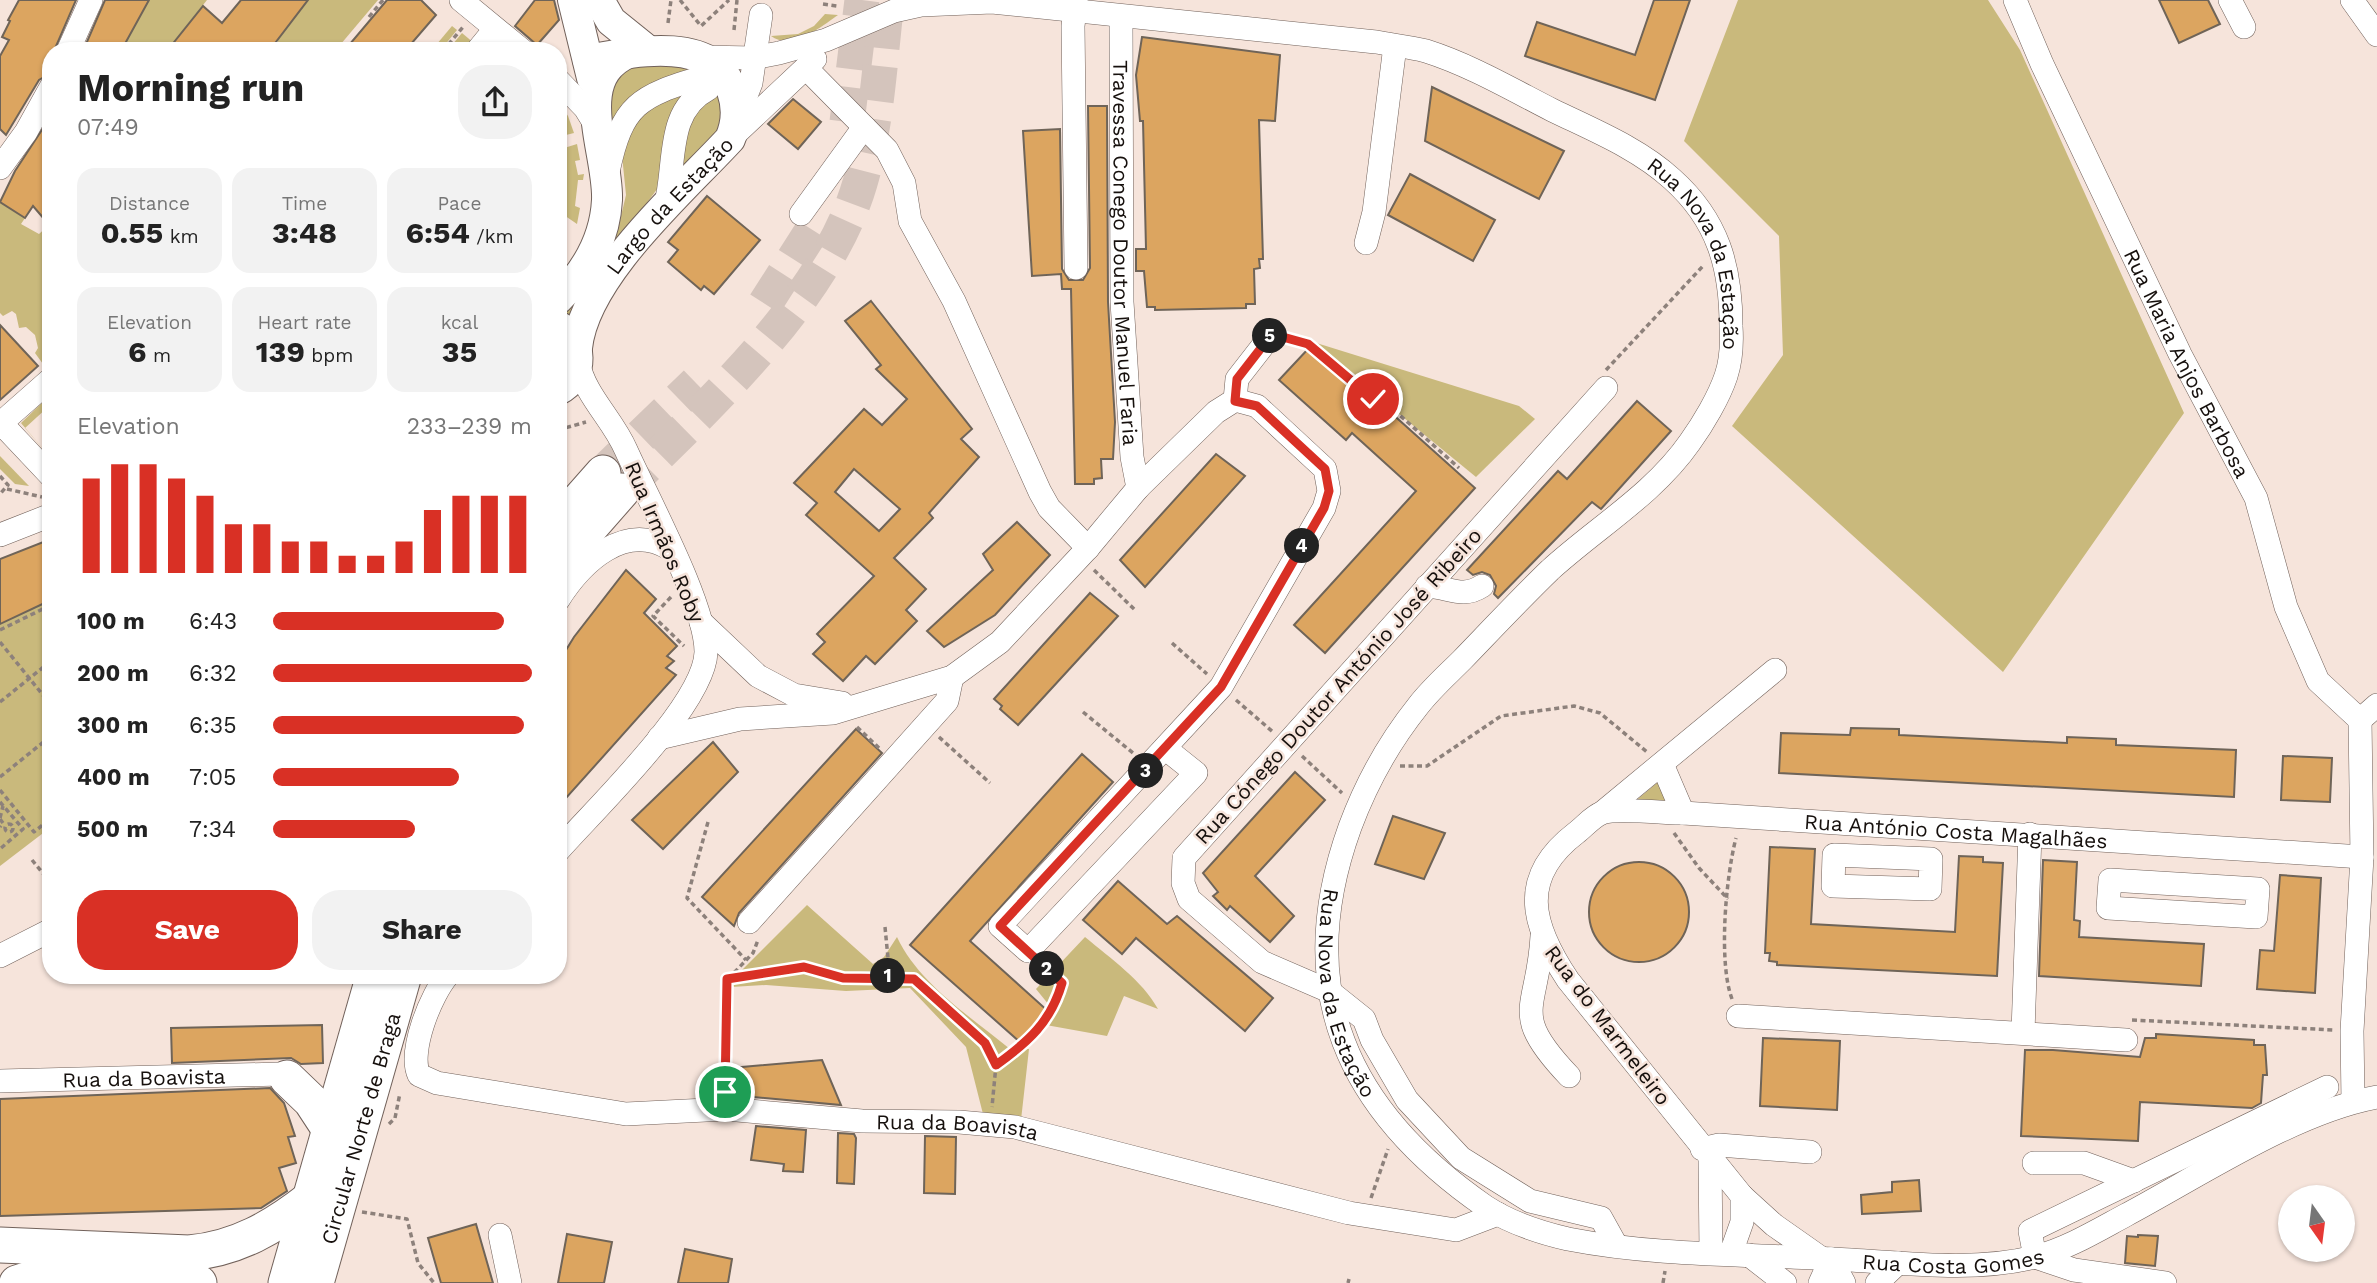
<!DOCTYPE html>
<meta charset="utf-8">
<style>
body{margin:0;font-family:"Work Sans",sans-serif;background:#f2f2f2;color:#222;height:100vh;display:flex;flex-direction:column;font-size:26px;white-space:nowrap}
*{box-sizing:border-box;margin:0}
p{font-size:23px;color:#767676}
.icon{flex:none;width:38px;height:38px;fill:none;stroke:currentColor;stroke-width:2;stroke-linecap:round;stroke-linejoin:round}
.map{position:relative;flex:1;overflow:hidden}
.details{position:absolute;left:42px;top:42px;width:525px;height:942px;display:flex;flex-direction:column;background:#fff;border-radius:28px;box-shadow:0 2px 5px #0004}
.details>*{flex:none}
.needle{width:46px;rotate:166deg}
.fabs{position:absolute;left:2278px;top:1185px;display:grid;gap:14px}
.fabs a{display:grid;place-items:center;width:77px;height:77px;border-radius:50%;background:#fff;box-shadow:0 2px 5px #0004;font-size:35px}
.pin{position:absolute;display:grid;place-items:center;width:60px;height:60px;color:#fff;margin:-30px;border:4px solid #fff;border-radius:50%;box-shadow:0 2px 7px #0007}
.km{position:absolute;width:35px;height:35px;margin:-18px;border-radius:50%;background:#222;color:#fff;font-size:19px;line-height:35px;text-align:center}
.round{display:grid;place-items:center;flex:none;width:74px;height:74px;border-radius:28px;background:#f2f2f2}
.head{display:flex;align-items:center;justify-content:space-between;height:119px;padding:0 35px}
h1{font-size:38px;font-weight:700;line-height:52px}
.stats{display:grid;grid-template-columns:repeat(3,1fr);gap:10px;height:119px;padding:7px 35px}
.stats div{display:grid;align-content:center;border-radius:18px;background:#f2f2f2;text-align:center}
.stats b{font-size:30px;font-weight:700}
.stats small{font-size:19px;font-weight:400}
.stats p{font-size:19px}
.chart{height:196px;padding:14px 35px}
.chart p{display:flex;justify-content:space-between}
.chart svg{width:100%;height:126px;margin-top:7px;stroke:#d93025;stroke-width:6}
.primary-button{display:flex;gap:14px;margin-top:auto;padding:14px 35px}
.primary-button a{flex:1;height:80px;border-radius:28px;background:#d93025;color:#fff;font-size:28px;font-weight:700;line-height:80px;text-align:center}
.primary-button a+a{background:#f2f2f2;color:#222}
ul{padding:0 35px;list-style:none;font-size:23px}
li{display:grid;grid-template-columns:112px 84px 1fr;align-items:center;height:52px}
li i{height:18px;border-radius:9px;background:#d93025}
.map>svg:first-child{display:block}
</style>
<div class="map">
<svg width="2377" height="1283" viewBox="0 0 2377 1283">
<rect width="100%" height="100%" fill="#f6e4db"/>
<!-- green -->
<g fill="#c9b97c">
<path d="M148,0H207L167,51H134L125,44Z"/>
<path d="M308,0H378L335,51H288L275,39Z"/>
<path d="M1738,0H1988L2020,50L2184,413L2003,672L1732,426L1783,355L1779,236L1684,141Z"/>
<path d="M825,14L838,15C821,27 792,51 771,36L798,34L814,26Z"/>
<path d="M452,26L457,30L440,51H431Z"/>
<path d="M462,33L475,44L470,51H447Z"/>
<path d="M626,64L701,67L716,77L724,124L677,178L701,72L612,134L609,83Z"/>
<path d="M699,85L666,177L596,272L574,322L560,313L606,253L617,233L626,195L622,155L639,111Z"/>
<path d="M558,102L568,116L574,133L558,137Z"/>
<path d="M577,144L580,160L575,161L578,175L584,174L583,180H578L575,206L580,208L577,224L558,211V174L567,172L561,149Z"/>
<path d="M0,202L25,218L21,224L39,234L51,223V358L43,364L35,353L38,348L35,335L26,327L19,328L16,314L12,311L3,316L0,313Z"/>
<path d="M1310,341L1519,406L1535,419L1476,477Z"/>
<path d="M43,402L48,407L25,428L51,458L21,423Z"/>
<path d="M0,456L29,486L15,484L0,469Z"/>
<path d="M51,600V827L0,866V624Z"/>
<path d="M1658,782L1668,803H1633Z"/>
<path d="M807,905L873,964L884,957L897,937C919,984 971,1017 1010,1049H1029L1021,1120L983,1114L966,1047L910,988L846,991L766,985L731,987L738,974Z"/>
<path d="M1085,937C1111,959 1142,980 1158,1009L1124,996L1107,1036L1046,1025L1049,1005L1036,989Z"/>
</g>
<!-- building -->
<g fill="#dca560" stroke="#6f6458" stroke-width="2" fill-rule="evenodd">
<path d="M19,0H76L54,51H51V73L39,80L6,135L0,129V56L9,40L2,37L10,21L8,20Z"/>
<path d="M105,0H149L121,51H83Z"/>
<path d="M241,0H308L269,51H167L203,6L222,23Z"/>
<path d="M387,0H421L436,15L405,51H344Z"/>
<path d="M535,0H554L559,20L537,45L515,26Z"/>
<path d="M1654,0H1690L1655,100L1525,56L1537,22L1635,55Z"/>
<path d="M2159,0H2208L2220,24L2179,43Z"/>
<path d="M1142,37L1280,55L1275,121L1259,120L1263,259H1259L1260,268L1254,269L1255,304H1246V308L1155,310V307H1147L1144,271H1136V249H1146L1143,121H1140L1136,75Z"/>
<path d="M1432,87L1564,151L1539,199L1425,141Z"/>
<path d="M793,99L821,122L798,149L768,124Z"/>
<path d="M1088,106H1107L1108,302L1115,422L1113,459H1101L1102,478L1094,479V484H1075L1071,289H1062L1061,274L1032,276L1023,131L1060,129L1062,269L1069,280H1083L1090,268Z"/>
<path d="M51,116V227L33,206L25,218L0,202L15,171Z"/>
<path d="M1410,174L1495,220L1473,261L1388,215Z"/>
<path d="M707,196L760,240L714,294L704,286L701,290L668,262L678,250L668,242Z"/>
<path d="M871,301L972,429L961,439L979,457L929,513L933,518L894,558L926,589L906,610L917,621L875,664L866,656L843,681L813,654L825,642L817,634L874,576L806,515L817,503L794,483L864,409L882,425L907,399L876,369L881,365L845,321ZM854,469L900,509L879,531L835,492Z"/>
<path d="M0,325L38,366L0,400Z"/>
<path d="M1309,348L1375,408L1380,403L1475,488L1325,653L1294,625L1416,491L1352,433L1346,440L1279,380Z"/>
<path d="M1637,401L1671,431L1601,509L1592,502L1498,598L1494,594L1496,586L1490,575L1482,572L1473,575L1467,570L1558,471L1567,479Z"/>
<path d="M1216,454L1245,476L1145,587L1120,560Z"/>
<path d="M1017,522L1050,555L995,615L944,647L927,631L993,570L983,554Z"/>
<path d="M51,539V600L0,624V559Z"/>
<path d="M626,570L656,599L644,613L677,646L667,656L674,661L666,668L676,675L558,807V663L574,637Z"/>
<path d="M1090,593L1118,616L1018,725L1000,709L1002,706L994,699Z"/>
<path d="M1851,728L1899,729V735L2067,743V737L2116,739V745L2236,750L2234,797L1779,773L1781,733L1850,735Z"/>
<path d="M856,729L882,753L739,913L734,926L702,897Z"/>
<path d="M713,742L738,772L663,849L632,820Z"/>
<path d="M1082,754L1113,782L970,941L1049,1012L1021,1043L910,945Z"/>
<path d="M2283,756L2332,758L2330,802L2281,800Z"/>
<path d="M1295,772L1325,800L1255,876L1294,916L1270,942L1230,906L1227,910L1213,896L1218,892L1203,873Z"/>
<path d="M1393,816L1445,833L1424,879L1375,864Z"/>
<path d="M1770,847L1815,849L1811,924L1955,932L1959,856L1983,857V862L2003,863L1997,976L1777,965V962L1769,961L1770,953H1765Z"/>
<path d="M2043,860L2077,862L2074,920L2080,921L2079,937L2204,944L2201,986L2039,976Z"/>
<circle cx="1639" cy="912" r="50"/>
<path d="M2280,875L2321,878L2315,993L2257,989L2260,950L2274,951Z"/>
<path d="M1118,881L1167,924L1177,916L1273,998L1245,1031L1136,938L1122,954L1083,920Z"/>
<path d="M322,1025L323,1063L301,1064L291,1058L172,1063L171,1028Z"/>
<path d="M2156,1034L2254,1040V1045H2265L2267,1075H2263L2261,1103L2252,1108L2140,1102L2138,1141L2021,1136L2025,1050H2053L2140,1057L2145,1038H2156Z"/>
<path d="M1763,1038L1840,1041L1837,1110L1760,1106Z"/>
<path d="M822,1060L841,1105L731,1095V1068Z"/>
<path d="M270,1088L284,1103L295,1136L288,1137L296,1163L279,1168L287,1191L261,1208L0,1216V1099Z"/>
<path d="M756,1126L806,1130L803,1172L783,1171L784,1164L751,1160Z"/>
<path d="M838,1133L854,1134L856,1138L854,1184L837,1183Z"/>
<path d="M925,1136L956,1137L955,1194L924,1193Z"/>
<path d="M1919,1180L1921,1211L1862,1214L1861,1195L1892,1192V1182Z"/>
<path d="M476,1224L493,1283H441L428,1238Z"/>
<path d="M567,1234L612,1242L604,1283H558Z"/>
<path d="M2138,1235L2158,1236L2155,1266L2125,1263L2127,1236L2138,1237Z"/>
<path d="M685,1249L732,1259L728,1283H678Z"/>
</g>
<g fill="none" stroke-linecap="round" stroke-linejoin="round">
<!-- highway-tunnel -->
<g stroke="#d4c4bc" stroke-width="35" stroke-dasharray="35 18" stroke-linecap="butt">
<path d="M847,122L862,0"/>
<path d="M765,304L822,215"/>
<path d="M603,473L696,383"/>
<path d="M622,491C706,407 826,300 860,183C877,125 880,60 887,0"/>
</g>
<!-- minor casing -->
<g stroke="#71615a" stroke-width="24">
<g id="minor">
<path d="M461,0L523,51"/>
<path id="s1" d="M2015,0L2042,64L2180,354L2256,498L2286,607L2318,681L2360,720"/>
<path d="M2230,0L2244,27"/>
<path d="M2352,0L2377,35"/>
<path id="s2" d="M1121,17L1122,302L1132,457L1138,488"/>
<path d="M68,51L91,0"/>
<path d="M477,51L495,29"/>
<path id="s3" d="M702,57L753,58L779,53L826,40L894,11L921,5L992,2L1376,42C1392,45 1410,47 1426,51C1470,65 1511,89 1552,110C1593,130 1638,148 1672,179C1718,220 1731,267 1731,326C1732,341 1731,361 1726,376C1719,397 1703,424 1690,442C1654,494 1596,528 1550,570C1520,599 1491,630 1462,660C1447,675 1431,689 1418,706C1390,741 1366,784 1350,827C1291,990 1347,1111 1486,1207C1509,1222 1542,1233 1568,1239C1655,1256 1745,1254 1833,1259C1898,1262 1971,1273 2035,1257C2067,1249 2098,1230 2126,1215C2201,1175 2295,1112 2377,1097"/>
<path d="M806,68L887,150L904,183L910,221L954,301L1040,492L1049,508L1088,548"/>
<path d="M558,80L585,108L598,129"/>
<path d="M736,121L751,83L761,15"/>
<path d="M730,139L815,59"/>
<path d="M0,168L26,132L51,87"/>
<path d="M608,172C622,104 639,96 703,77"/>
<path d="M665,207C677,167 664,112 708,89"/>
<path d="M801,214L864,127"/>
<path d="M1366,243L1374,212L1395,46"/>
<path d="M1076,268L1073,26L1076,0"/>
<path d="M1606,388L1184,858L1183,883L1189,899L1262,962L1329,991L1364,1019L1372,1040L1407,1100L1461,1158L1530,1201L1601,1218L1616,1245"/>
<path d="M1235,400L1237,379L1272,334"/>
<path d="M0,422L51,476"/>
<path d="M1,423L51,379"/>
<path d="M0,535L51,515"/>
<path d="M1427,586C1449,587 1462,599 1482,586"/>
<path d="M558,600C582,562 625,521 670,549"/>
<path d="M701,622L758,676L794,695L842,703"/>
<path d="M2360,720L2377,705"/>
<path d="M659,738L740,719L833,713L952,677L1000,642L1088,548L1138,488L1216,412L1235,400L1257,406L1325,469L1329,491L1324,508L1221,687L1000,926L1028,951L1196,773L1166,749"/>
<path d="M1662,764L1683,813"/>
<path d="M1603,812L1775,670"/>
<path d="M558,851C594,810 705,704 706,652C706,605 647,497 626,450C612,418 585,396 578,362"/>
<path d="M1834,855L1931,859L1930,889L1833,886Z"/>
<path d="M2110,880L2258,889L2256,917L2108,908Z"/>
<path d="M749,922L947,701L952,677"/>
<path d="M1542,936C1538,1011 1508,1012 1569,1076"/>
<path d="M0,956L51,930"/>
<path id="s4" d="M448,975C431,994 408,1052 419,1075L437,1083L626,1114L726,1109L862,1121L959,1122L1015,1127L1349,1213L1456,1230L1498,1214"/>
<path d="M1738,1016L2126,1040"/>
<path d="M2023,1032L2030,834"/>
<path id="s5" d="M0,1081L280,1074L287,1078"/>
<path d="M2353,1101L2352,1031L2362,857L2360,720"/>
<path d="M1702,1149L1719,1145L1810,1152"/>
<path d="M1710,1159L1711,1252"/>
<path d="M2034,1163H2084L2134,1181"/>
<path d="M1742,1196L1774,1225L1821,1258"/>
<path d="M500,1235L510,1283"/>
<path id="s6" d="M1731,1253L1742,1222V1196L1568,980C1532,926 1517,878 1576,833C1584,827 1593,816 1602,813C1614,808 1667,813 1683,813L2362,857"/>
<path d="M1749,1255L1785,1283"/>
<path d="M1831,1259L1844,1283"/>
<path d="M1820,1283L1831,1259"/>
<path d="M1877,1283L1898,1263"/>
<path d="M2165,1283L2074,1270L2035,1257L2030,1231L2327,1087"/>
</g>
</g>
<!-- major casing -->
<g stroke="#71615a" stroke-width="32">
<g id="major">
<path d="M573,0L592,78"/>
<path d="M599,0L611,21L647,50"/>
<path d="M558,299C586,272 605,240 607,200C609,152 570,79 628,53"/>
<path d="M558,326C583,339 585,377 558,390"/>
<path id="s7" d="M577,348C584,276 682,191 730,139C737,123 738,108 732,91C715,34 631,52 588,60"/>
</g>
</g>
<!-- highway casing -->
<g stroke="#71615a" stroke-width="37">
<g id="highway">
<path d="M558,524L603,473"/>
<path d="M558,564L622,491"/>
<path d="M287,1078L311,1101L330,1130"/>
<path d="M0,1245L189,1253C237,1249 274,1227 311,1198"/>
<path d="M17,1283C65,1265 152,1260 199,1283"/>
<path d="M286,1283L374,975"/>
<path id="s8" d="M316,1283L404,975"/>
</g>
</g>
<!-- path -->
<g stroke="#8d817b" stroke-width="3.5" stroke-dasharray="5 3.5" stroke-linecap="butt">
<path d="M680,0L701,26L729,0"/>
<path d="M823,4L837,6"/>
<path d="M369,17L383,0"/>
<path d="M668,23L671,0"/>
<path d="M734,30L737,0"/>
<path d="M274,45L281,51"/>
<path d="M443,51L463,27"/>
<path d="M1291,339L1308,344L1373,399L1385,402L1459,468"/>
<path d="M1606,370L1703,266"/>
<path d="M558,430L586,422"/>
<path d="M0,476L8,485L0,494"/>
<path d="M7,489L42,497"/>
<path d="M1094,570L1136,611"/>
<path d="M671,597L653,616L684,646"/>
<path d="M0,630L51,605"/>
<path d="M0,642L51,705"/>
<path d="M1172,643L1207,674"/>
<path d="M1236,700L1273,732"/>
<path d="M0,702L51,661"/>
<path d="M1083,712L1133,753"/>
<path d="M857,727L879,748"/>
<path d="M939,737L990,783"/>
<path d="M1302,756L1342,793"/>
<path d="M1400,766H1427L1501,716L1574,706L1600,713L1647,752"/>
<path d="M0,777L51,736"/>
<path d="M0,790L34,832L51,818"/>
<path d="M0,802L23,829L0,849"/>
<path d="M0,818L3,806"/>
<path d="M0,819L3,823L0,827"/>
<path d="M708,822L687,898L746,960"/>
<circle cx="9" cy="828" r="4"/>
<path d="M1674,833L1699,868L1728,899"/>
<path d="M32,860L51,883"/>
<path d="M885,927L888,958L895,976"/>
<path d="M730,979L804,967L843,978L914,979L985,1043L996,1065L992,1107"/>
<path d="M1732,999C1718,962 1726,876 1736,838"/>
<path d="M2132,1020L2334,1030"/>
<path d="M996,1065C1028,1042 1051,1022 1062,983L1043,965"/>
<path d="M727,1089L728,979L753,953L758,940"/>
<path d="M389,1124L395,1118L400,1093"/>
<path d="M1371,1198L1388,1149"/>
<path d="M362,1212L407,1219L418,1263L434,1283"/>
<path d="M1348,1283L1349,1279"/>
<path d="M1663,1283L1665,1271"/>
</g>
<!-- minor -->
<use href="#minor" stroke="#fff" stroke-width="23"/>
<!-- major -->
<use href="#major" stroke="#fff" stroke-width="30"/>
<!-- highway -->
<use href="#highway" stroke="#fff" stroke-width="35"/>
</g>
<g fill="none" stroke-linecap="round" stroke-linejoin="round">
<!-- route casing -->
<g stroke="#fff" stroke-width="14">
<path id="route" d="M725,1092L727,979L804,967L843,978L914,979L985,1043L996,1065C1028,1042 1051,1022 1062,983L1000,926L1221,687L1324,508L1329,491L1325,469L1257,406L1235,401L1237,379L1272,334L1308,344L1373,399"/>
</g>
<!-- route -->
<use href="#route" stroke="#d93025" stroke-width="9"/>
</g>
<g text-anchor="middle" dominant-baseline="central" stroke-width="5" stroke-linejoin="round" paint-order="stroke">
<!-- street labels -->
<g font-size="21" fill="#16100d" stroke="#f6e4db">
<text stroke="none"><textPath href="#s7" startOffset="173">Largo da Estação</textPath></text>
<text stroke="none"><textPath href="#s2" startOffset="236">Travessa Conego Doutor Manuel Faria</textPath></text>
<text stroke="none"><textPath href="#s3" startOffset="1094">Rua Nova da Estação</textPath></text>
<text stroke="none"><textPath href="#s1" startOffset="402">Rua Maria Anjos Barbosa</textPath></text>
<text transform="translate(665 542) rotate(67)">Rua Irmãos Roby</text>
<text transform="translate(1338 686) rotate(-48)">Rua Cónego Doutor António José Ribeiro</text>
<text stroke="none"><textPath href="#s6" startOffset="892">Rua António Costa Magalhães</textPath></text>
<text stroke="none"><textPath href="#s3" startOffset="1995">Rua Nova da Estação</textPath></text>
<text transform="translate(1608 1025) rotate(53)">Rua do Marmeleiro</text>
<text stroke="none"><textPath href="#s5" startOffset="144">Rua da Boavista</textPath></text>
<text stroke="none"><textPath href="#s4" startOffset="651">Rua da Boavista</textPath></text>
<text stroke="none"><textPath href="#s8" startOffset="161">Circular Norte de Braga</textPath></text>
<text stroke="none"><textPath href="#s3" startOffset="2739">Rua Costa Gomes</textPath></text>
</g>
</g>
</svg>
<div class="fabs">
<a><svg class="needle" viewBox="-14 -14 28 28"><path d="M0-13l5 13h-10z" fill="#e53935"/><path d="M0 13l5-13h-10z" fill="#767676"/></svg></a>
</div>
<div class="pin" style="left:725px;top:1092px;background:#1e9e55"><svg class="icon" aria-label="arrive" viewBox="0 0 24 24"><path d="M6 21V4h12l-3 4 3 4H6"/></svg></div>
<div class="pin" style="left:1373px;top:399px;background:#d93025"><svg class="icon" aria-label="check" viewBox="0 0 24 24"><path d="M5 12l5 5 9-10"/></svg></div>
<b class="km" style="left:888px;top:976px">1</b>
<b class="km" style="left:1047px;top:969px">2</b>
<b class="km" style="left:1146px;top:771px">3</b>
<b class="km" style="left:1302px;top:546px">4</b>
<b class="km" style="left:1270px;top:336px">5</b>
<section class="details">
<div class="head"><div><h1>Morning run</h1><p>07:49</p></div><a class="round"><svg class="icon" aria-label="share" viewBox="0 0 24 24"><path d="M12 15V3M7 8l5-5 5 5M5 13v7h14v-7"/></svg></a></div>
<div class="stats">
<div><p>Distance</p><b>0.55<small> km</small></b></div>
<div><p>Time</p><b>3:48</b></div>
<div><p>Pace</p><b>6:54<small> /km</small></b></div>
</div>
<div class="stats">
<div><p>Elevation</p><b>6<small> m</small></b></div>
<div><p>Heart rate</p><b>139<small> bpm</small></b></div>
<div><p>kcal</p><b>35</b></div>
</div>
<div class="chart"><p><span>Elevation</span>233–239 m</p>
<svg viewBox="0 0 160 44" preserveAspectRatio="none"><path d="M5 44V11M15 44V6M25 44V6M35 44V11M45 44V17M55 44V27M65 44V27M75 44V33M85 44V33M95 44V38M105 44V38M115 44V33M125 44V22M135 44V17M145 44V17M155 44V17"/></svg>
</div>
<ul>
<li><b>100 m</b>6:43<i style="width:89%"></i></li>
<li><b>200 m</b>6:32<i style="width:100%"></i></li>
<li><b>300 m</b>6:35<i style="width:97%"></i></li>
<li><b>400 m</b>7:05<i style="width:72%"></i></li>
<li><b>500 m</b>7:34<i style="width:55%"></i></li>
</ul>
<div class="primary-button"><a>Save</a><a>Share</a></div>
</section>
</div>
